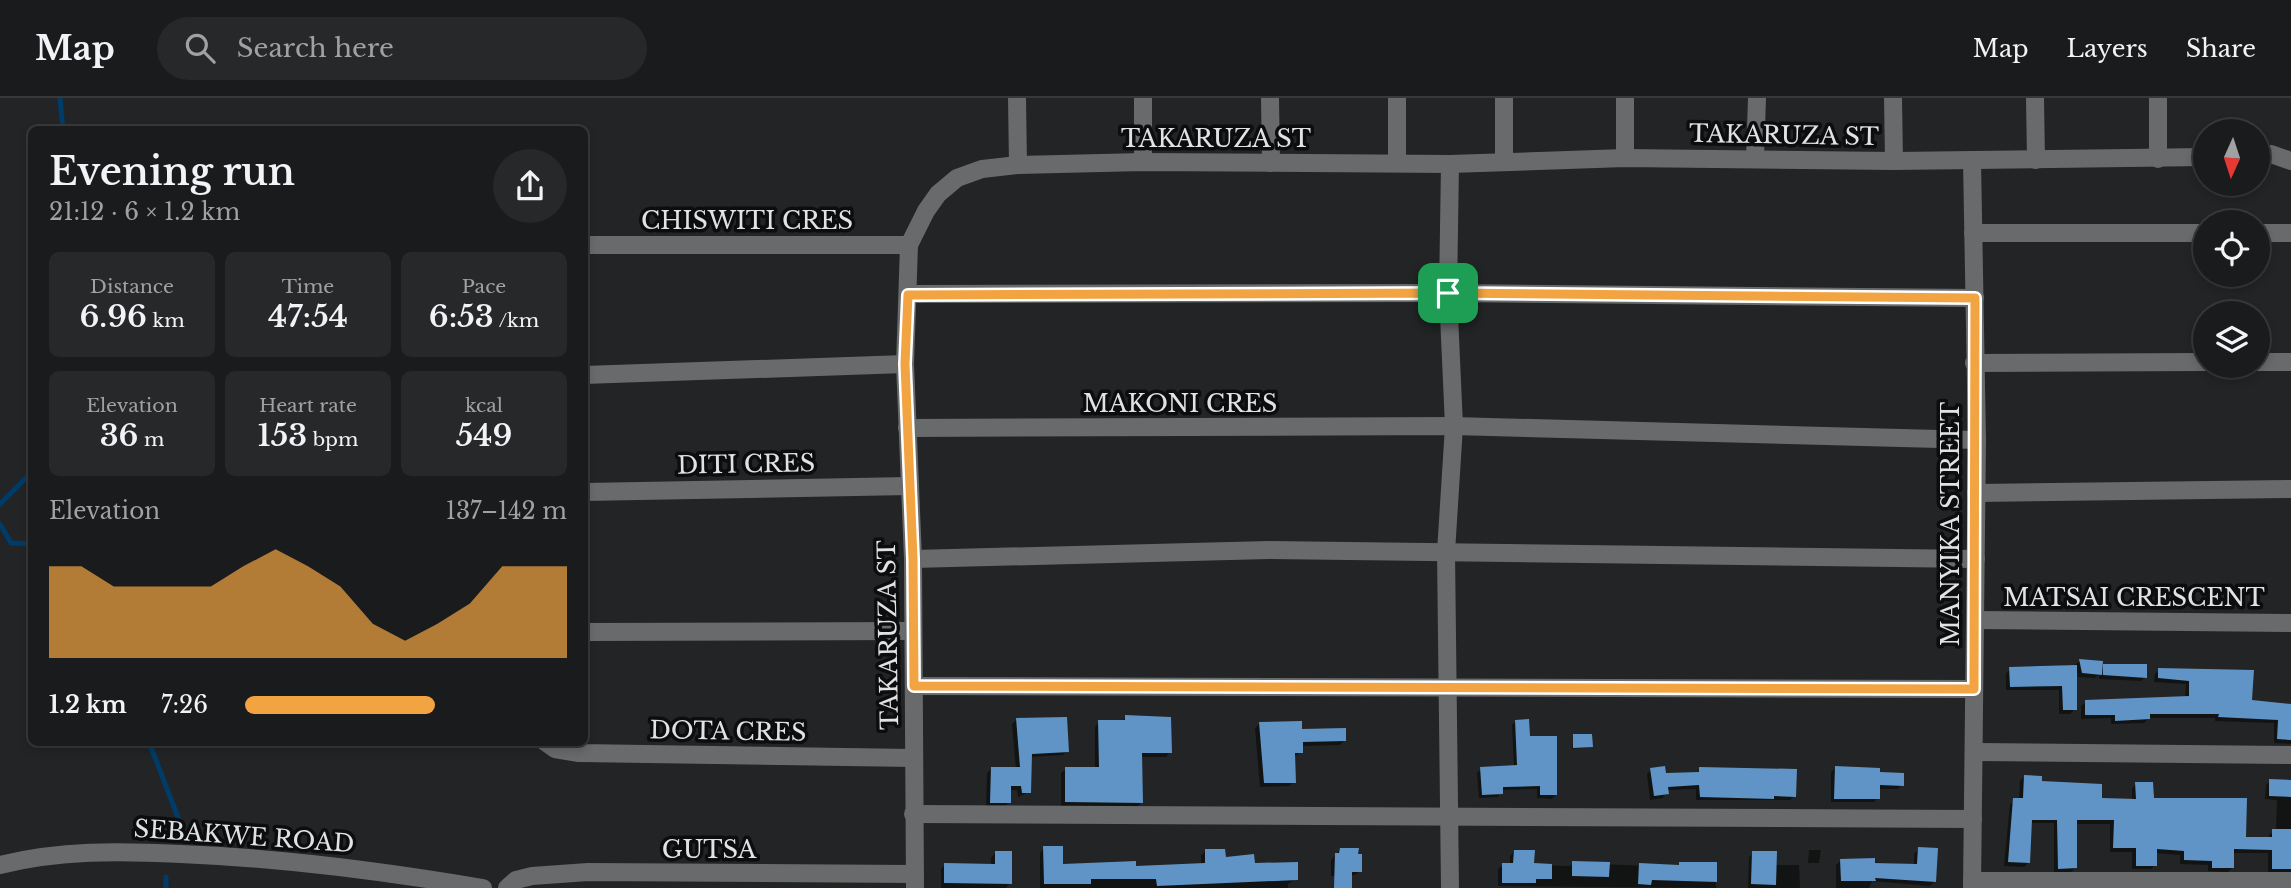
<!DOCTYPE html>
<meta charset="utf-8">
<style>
body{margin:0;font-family:"Libre Baskerville",serif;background:#272829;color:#f1f3f6;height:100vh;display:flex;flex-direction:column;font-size:26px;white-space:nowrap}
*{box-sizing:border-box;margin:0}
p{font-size:23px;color:#9fa1a3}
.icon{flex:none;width:38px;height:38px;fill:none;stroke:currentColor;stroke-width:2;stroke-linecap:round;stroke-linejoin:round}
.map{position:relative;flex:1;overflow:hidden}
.panel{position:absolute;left:28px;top:28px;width:560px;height:620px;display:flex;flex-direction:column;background:#1a1b1c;border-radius:10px;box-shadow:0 4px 10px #0003,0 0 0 2px #38393b}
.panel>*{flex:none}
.needle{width:46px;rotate:183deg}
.buttons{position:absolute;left:2193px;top:21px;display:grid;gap:14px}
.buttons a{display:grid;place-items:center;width:77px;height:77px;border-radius:50%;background:#1a1b1c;box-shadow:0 4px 10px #0003,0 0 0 2px #38393b;font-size:35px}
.pin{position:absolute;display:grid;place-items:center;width:60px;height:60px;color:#fff;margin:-30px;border-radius:14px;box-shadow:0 4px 10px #0006}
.round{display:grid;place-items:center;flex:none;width:74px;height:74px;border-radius:37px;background:#272829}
.headline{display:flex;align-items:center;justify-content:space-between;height:119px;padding:0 21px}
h1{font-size:38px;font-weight:600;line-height:52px}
.stats{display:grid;grid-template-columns:repeat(3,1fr);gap:10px;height:119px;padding:7px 21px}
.stats div{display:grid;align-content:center;border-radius:10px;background:#272829;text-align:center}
.stats b{font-size:30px;font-weight:600}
.stats small{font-size:19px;font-weight:400}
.stats p{font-size:19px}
.chart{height:196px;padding:14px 21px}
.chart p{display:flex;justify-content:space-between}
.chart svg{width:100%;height:126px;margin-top:7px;fill:#f3a442;opacity:.7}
ul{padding:0 21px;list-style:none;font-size:23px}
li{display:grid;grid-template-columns:112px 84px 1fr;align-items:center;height:52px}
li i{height:18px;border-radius:9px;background:#f3a442}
header{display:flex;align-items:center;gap:42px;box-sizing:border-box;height:98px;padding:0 35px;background:#1a1b1c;border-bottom:2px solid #38393b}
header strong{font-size:33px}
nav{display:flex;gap:38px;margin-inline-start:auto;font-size:24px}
.search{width:490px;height:63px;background:#272829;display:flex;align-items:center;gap:18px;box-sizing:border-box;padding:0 24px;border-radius:38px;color:#9fa1a3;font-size:26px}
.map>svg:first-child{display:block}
</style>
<header>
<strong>Map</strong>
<div class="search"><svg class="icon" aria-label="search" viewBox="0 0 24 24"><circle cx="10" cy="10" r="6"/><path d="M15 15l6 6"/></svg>Search here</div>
<nav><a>Map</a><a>Layers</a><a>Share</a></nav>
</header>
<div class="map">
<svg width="2291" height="790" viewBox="0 0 2291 790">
<rect width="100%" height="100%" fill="#222425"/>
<!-- shadow -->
<g fill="#0007">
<path d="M2080,563L2100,572L2104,568L2146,579L2141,583L2099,581V577L2095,580L2078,579L2077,572L2075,611L2070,616H2059V592H2006V576L2010,571L2075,567Z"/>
<path d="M2159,572L2250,602L2291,607V646L2274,645V625L2215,623V620H2149L2144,625L2111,626V620L2081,621V608L2086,604L2185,600L2186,586L2154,584L2155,576Z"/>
<path d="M1126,619L1170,654L1166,659H1140L1141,705L1137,709L1061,708V675L1066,671H1095V629L1099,624H1121Z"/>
<path d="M1016,622L1067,653L1063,657L1030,659L1029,694L1018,699L1017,692H1009V704L1004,709H986L987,675L992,670L1016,671L1012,626Z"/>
<path d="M1516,623L1528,640L1555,697L1552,701L1537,700V691L1501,692L1498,699L1479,700L1477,675L1481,671L1514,669L1512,627Z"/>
<path d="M1260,625L1301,633L1345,642L1340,647L1301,648V654L1294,659V684L1289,688L1260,689L1255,630Z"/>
<path d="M1574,638L1591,649L1572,651Z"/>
<path d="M1836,670L1878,676L1902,687L1898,691H1878V700L1874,704H1831V674Z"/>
<path d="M1700,671L1794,698L1790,702H1696V691L1667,692L1663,700L1650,702L1647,676L1651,672L1665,677L1696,675Z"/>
<path d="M2024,679L2101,702H2132V690L2136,686L2152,702L2245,741H2269V737L2276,732L2277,702L2265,701L2266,687L2270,683H2291V775H2268V755H2233V769L2228,774L2208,773V767L2180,766V757L2155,755V767L2151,771H2132V754H2110V726H2075V770L2071,774L2054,775V725H2030L2029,764L2024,769L2004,768L2010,706L2019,702L2020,683Z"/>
<path d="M1044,750L1061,767L1134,770L1201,767V757L1206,753L1296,781L1288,786V790H1040V755Z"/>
<path d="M1919,751L1935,783L1930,788L1872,783L1869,790H1836V767L1841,762L1914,767V756Z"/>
<path d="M1340,752L1360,773L1355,777L1331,778V762Z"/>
<path d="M1809,752H1821L1819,765H1808Z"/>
<path d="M1514,754L1533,767L1570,768L1573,765L1677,769L1715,765L1716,790L1498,788V771L1503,767H1510V758Z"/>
<path d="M995,755L1010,785L1006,790H941V771L945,767L991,768V760Z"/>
<path d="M1753,755L1774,767H1799L1800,790H1748L1749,759Z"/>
</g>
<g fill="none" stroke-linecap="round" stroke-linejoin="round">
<!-- stream -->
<g stroke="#013c68" stroke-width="5">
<path d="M60,0L63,32"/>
<path d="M0,406L32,374"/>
<path d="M0,426L11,445L32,446"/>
<path d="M149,644L184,735"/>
<path d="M166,779V790"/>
</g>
</g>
<!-- building -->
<g fill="#6094c6">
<path d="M2079,561L2103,563L2102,577L2082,575Z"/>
<path d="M2103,566H2147V580L2103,577Z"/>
<path d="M2077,567V612H2063L2062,588L2010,589L2009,569Z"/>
<path d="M2158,570L2254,572L2252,602L2291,606V642L2277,641L2278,622L2218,619L2219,616H2150V621L2115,623V617H2085V602L2189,598V583L2158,580Z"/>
<path d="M1125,617L1171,619L1172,655H1142L1143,705L1065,704V669H1099L1098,622H1125Z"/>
<path d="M1067,619L1069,654L1032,656L1031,695H1022L1021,688H1011V705H990L991,669H1020L1016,620Z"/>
<path d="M1529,621L1530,638H1557V697H1540V688L1503,689V696L1482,697L1480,669L1517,667L1515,622Z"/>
<path d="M1302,623V631L1346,630V643L1303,644V655H1295L1296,685H1264L1259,624Z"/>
<path d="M1573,636H1592L1593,649L1573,650Z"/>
<path d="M1665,668L1666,675L1699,674V669L1797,671L1796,699L1774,698V701L1700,699L1699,687L1668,689L1669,696L1654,698L1650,670Z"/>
<path d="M1835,668L1880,670V674L1904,675V688L1880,687V701H1834Z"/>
<path d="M2024,677L2042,678V683L2102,686V700L2136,701L2135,684H2153L2154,700H2247L2246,739H2272V731H2291V771H2272V752L2234,751V770H2212V763L2184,762V753L2157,751V768H2136V750H2113L2114,722H2077V770L2058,771L2057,722H2032L2030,765L2008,764L2013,700H2023Z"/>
<path d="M2269,681L2291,682V699L2269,698Z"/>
<path d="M1043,748H1063V766L1136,763V768L1205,765V751H1225L1226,759L1254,756L1255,765L1298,764V782L1157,788L1156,781H1091V786H1044Z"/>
<path d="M1918,749L1938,750L1936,784L1875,780L1876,783H1841L1840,761L1875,760V765L1917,766Z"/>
<path d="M1340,750H1359L1358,756H1362V774H1352V790H1334L1335,755H1339Z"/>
<path d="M1514,752H1535L1534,765L1552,766V781H1536V785H1502V765H1513Z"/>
<path d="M995,753H1012V786L944,785V765L995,766Z"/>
<path d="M1752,753H1777L1776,787L1751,786Z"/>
<path d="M1572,763L1610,764L1609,779L1572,778Z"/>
<path d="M1679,764H1717V784L1652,782L1651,787L1638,786L1639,765L1679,767Z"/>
</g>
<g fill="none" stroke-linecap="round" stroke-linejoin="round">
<!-- minor -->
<g stroke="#696a6b" stroke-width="18">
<path d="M1017,0L1018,67"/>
<path d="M1143,0V64"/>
<path d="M1270,0L1271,65"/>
<path d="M1397,0V64"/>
<path d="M1893,0L1894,63"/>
<path d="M2035,0L2036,62"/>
<path d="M2258,57L2271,56L2291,63"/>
<path d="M1625,60V0"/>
<path d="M1755,60L1757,0"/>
<path d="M2158,61V0"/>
<path d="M1504,62V0"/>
<path d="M1972,62L1977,342L1972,790"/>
<path d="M1973,135H2205"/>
<path d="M2258,135H2291"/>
<path d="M584,147H909"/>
<path d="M908,196L1448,195L1975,200"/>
<path d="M2258,264H2291"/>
<path d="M1974,265L2205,264"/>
<path d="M584,277L905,266"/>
<path d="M907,330L1454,328L1977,342"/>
<path d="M584,394L909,388"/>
<path d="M1976,395L2291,391"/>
<path d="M913,461L1269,452L1976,461"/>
<path d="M1976,522L2291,525"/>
<path d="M584,534L913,533"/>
<path d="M914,588L1974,591"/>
<path d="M545,644L555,651L579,655L913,660"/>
<path d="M1976,654L2291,657"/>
<path d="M913,716L1973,721"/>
<path d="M0,767C60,752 119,753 181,756C282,760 383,773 483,790"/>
<path d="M1972,783H2291"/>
<path d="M507,790L516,782L532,778L588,774L915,776"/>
<path d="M915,790L913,461L905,266L909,147L926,113L938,96L957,80L982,71L1018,67L1143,64L1450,66L1625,60L1894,63L2205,59"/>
<path d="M1450,790L1446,454L1454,328L1448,195L1450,66"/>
</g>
</g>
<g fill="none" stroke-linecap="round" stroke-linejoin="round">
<!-- route casing -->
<g stroke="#fff" stroke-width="14">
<path id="route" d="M1448,195L1975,200L1974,591L914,588L913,461L905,266L908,197Z"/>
</g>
<!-- route -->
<use href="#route" stroke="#f3a442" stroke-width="9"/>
</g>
<g text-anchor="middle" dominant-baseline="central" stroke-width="7" stroke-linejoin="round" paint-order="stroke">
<!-- street labels -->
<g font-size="24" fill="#e1e2e3" stroke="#0c0d0e">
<text transform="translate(1784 37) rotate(1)">TAKARUZA ST</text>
<text x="1216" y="40">TAKARUZA ST</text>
<text x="747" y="122">CHISWITI CRES</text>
<text x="1180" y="305">MAKONI CRES</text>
<text transform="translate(746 366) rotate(-1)">DITI CRES</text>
<text transform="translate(1950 426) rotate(-90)">MANYIKA STREET</text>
<text x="2134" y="499">MATSAI CRESCENT</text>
<text transform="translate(888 537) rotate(-91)">TAKARUZA ST</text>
<text transform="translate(728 633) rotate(1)">DOTA CRES</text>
<text transform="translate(244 738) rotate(4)">SEBAKWE ROAD</text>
<text x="709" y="751">GUTSA</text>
</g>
</g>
</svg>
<div class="buttons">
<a><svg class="needle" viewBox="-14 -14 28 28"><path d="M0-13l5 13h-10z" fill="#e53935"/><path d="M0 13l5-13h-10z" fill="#9fa1a3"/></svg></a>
<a><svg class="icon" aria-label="locate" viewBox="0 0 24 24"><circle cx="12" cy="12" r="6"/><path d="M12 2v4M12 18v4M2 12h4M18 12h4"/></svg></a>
<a><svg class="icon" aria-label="layers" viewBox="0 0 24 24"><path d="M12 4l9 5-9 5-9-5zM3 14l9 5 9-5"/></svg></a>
</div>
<div class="pin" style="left:1448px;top:195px;background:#1e9e55"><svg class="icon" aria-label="arrive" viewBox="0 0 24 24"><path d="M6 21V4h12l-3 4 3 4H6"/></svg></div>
<section class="panel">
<div class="headline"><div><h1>Evening run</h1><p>21:12 · 6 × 1.2 km</p></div><a class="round"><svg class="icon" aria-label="share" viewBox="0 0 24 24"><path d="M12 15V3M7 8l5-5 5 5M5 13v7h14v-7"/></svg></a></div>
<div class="stats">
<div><p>Distance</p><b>6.96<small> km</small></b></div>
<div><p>Time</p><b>47:54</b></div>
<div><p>Pace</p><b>6:53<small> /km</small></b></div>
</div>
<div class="stats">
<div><p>Elevation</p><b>36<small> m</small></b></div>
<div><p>Heart rate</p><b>153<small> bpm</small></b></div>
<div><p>kcal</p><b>549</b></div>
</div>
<div class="chart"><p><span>Elevation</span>137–142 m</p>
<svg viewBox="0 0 160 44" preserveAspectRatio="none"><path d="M0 44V12L10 12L20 19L30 19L40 19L50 19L60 12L70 6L80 12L90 19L100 32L110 38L120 32L130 25L140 12L150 12L160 12V44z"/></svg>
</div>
<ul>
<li><b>1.2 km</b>7:26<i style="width:59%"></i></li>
</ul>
</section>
</div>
